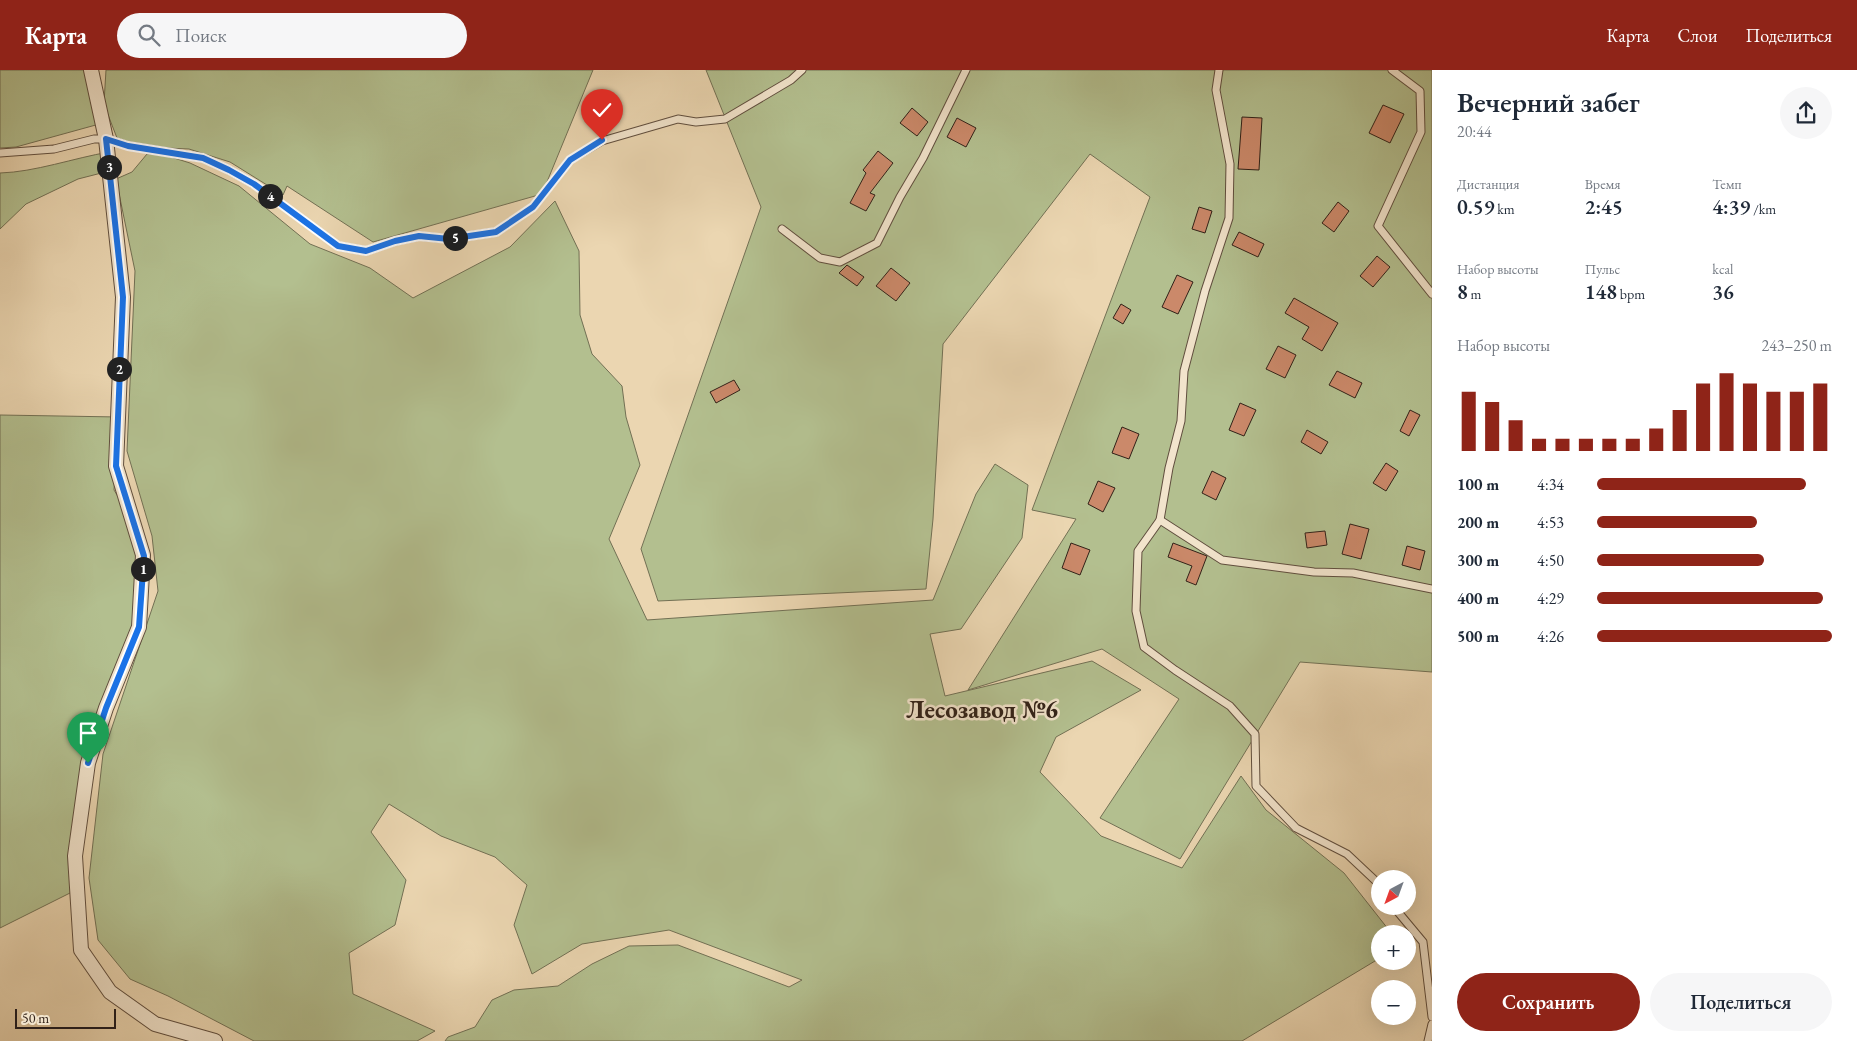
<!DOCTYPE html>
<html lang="ru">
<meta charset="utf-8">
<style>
body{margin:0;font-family:"EB Garamond",serif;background:#f6f6f7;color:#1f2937;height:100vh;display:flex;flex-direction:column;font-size:19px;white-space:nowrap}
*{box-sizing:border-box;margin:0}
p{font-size:16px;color:#747a83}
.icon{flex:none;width:28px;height:28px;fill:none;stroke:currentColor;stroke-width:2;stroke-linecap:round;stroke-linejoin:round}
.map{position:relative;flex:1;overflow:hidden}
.drawer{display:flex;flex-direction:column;background:#fff;width:425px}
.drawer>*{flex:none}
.needle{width:32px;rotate:221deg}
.buttons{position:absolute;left:1371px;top:800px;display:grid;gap:10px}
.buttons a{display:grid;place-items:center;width:45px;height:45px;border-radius:50%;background:#fff;box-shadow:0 5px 20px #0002;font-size:25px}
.scale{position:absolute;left:15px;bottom:12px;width:101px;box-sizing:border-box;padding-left:5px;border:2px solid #312118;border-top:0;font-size:14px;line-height:18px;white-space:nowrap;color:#312118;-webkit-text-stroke:4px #f2e4cc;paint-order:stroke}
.pin{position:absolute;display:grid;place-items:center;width:42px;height:42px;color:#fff;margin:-51px -21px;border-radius:50% 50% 50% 0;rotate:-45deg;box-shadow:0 0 5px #0007}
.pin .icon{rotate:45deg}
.km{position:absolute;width:25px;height:25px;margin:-12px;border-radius:50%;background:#222;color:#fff;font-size:14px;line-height:25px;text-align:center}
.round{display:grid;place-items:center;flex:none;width:52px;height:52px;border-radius:26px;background:#f6f6f7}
.head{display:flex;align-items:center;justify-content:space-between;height:85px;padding:0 25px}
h1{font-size:28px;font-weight:600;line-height:38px}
.figures{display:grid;grid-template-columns:repeat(3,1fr);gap:8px;height:85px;padding:5px 25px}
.figures div{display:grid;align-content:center}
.figures b{font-size:21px;font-weight:600}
.figures small{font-size:14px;font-weight:400}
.figures p{font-size:14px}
.chart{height:140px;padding:10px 25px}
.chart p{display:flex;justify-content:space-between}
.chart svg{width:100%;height:90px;margin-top:5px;stroke:#8f2418;stroke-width:6}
.primary-button{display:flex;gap:10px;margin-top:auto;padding:10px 25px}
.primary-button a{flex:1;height:58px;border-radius:30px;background:#8f2418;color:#fff;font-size:20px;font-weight:600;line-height:58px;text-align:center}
.primary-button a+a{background:#f6f6f7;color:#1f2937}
ul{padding:0 25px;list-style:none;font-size:16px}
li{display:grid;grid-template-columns:80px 60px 1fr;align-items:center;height:38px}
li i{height:12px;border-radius:6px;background:#8f2418}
header{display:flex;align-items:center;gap:30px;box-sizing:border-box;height:70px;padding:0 25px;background:#8f2418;color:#fff}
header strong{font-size:24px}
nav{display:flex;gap:28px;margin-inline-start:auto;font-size:18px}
.search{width:350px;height:45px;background:#f6f6f7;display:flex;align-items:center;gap:12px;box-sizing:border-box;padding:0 18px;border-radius:28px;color:#747a83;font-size:19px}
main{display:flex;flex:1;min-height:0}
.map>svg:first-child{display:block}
</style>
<header>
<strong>Карта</strong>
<div class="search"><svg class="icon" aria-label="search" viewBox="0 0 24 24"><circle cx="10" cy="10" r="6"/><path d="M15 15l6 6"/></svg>Поиск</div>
<nav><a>Карта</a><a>Слои</a><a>Поделиться</a></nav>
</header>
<main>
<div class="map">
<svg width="1432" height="971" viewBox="0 0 1432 971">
<rect width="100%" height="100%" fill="#ebd6b1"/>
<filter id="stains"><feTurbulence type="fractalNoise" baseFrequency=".004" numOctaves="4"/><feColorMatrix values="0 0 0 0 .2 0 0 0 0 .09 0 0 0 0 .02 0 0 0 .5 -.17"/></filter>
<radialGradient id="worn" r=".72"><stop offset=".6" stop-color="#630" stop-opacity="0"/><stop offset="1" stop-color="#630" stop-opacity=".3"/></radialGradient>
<!-- green -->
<g fill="#b3bf8f" stroke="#727054">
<path d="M0,0H97L104,33L106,0H593L542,124L373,172L287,116L283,125L230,92L189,79L142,77L117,68L105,37L103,53L16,77L0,78Z"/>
<path d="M706,0H1432V602L1300,592L1180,789L1100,748L1179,629L1102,579L968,620L1076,449L1032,440L1150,127L1090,84L943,274L933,449L926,519L658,531L641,479L761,137Z"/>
<path d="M109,82L121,98L78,109L26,134L0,159V103C35,102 74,88 109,82Z"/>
<path d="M158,83L190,93L239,116L310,174L370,198L413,228L510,177L555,131L579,181L580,245L592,284L622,316L626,347L640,395L609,469L647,550L933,530L976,424L995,394L1028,415L1022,468L961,559L930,564L945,626L1092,591L1141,620L1056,667L1040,702L1101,766L1182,798L1241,706L1266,740L1344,803L1392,864H1380V888L1242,971H445L448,967L475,957L492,930L514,920L558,916L592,894L629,876L678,875L789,917L802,910L669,860L582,874L532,904L514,855L527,815L495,787L441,766L389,734L371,762L406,810L395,855L349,883L353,924L435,961L417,971H254L168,926L130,909L98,870L89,808L103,684L158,521L152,466L127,381L135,201L116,109L132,102L147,84Z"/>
<path d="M0,345L119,347L114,420L140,463L138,544L95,676L78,819L0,858Z"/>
</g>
<!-- building -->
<g fill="#cb896a" stroke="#312118">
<path d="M1383,35L1404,44L1390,73L1369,63Z"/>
<path d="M912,38L928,52L917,66L900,53Z"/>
<path d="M1242,47L1262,48L1259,100L1238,99Z"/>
<path d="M957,48L976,58L966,77L947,67Z"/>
<path d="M878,81L893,93L870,123L875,125L866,141L850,133L866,103L863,100Z"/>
<path d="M1338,132L1349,141L1334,162L1322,153Z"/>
<path d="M1199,137L1212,141L1205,163L1192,159Z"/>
<path d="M1239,162L1264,174L1258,187L1232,175Z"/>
<path d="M1377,186L1390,197L1373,217L1360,206Z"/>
<path d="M847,195L864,207L857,216L839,203Z"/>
<path d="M891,198L910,213L896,231L876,216Z"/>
<path d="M1177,205L1193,212L1178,244L1162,237Z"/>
<path d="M1294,228L1338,253L1322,281L1302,269L1309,257L1285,243Z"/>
<path d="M1121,234L1131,240L1123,254L1113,248Z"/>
<path d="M1278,276L1296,285L1285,308L1266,299Z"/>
<path d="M1337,301L1362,313L1355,328L1329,315Z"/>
<path d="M734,310L740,320L716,333L710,322Z"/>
<path d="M1240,333L1256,340L1244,366L1229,360Z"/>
<path d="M1410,340L1420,345L1409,366L1400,361Z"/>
<path d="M1122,357L1139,364L1129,389L1112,383Z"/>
<path d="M1307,360L1328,372L1321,384L1301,372Z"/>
<path d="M1386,393L1398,401L1386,421L1373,413Z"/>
<path d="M1212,401L1226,408L1216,430L1202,423Z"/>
<path d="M1098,411L1115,418L1103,442L1088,434Z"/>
<path d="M1350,454L1369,459L1361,489L1342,484Z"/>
<path d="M1325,461L1327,475L1307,478L1305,463Z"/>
<path d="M1071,473L1090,480L1080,505L1062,498Z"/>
<path d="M1173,473L1207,486L1196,515L1186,511L1192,496L1168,487Z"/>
<path d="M1407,476L1425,481L1420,500L1402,495Z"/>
</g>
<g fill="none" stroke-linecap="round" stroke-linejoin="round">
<!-- lane casing -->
<g stroke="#604e3e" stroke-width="9">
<g id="lane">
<path d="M1219,0L1216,20L1230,94L1229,148L1205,221L1184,301L1181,351L1169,398L1160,450L1138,481L1136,541L1144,577L1175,600L1230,636L1255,664L1256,716L1296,758L1347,784L1380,815"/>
<path d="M1392,0L1420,21L1421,62L1378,156L1432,224"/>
<path d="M0,83L54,79L94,69H106L129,76L203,88L229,100L254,114L338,176L366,181L395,171L419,166L449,169L496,162L533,137L570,90L602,71L678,49L696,52L725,49L791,10L802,0"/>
<path d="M782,159L820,188L840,192L877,173L900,127L923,88L966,0"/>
<path d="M1160,450L1222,490L1314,502L1353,503L1432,519"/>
<path d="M1393,836L1423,872L1432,947"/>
<path d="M1428,971L1432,954"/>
</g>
</g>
<!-- street casing -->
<g stroke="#604e3e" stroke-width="16">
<path id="street" d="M91,0L106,69L123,227L116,396L143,485L139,557L106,638L88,693L75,786L81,880L110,922L155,954L215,971"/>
</g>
<!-- lane -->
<use href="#lane" stroke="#f2e4cc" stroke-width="7"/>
<!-- street -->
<use href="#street" stroke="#f2e4cc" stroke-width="14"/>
</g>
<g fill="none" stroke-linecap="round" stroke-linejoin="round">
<!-- route casing -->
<g stroke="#fff" stroke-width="10">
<path id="route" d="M88,693L106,638L139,557L144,486L116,396L123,227L106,69L128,76L203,88L229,100L254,114L338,176L366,181L395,171L419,166L449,169L496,162L533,137L570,90L602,70"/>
</g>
<!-- route -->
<use href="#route" stroke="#1a73e8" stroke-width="6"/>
</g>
<g text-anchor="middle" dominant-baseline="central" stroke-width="5" stroke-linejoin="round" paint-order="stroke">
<!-- district labels -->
<g font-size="25" font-weight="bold" fill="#312118" stroke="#f2e4cc">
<text x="982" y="639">Лесозавод №6</text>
</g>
</g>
<rect width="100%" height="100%" filter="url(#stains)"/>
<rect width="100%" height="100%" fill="url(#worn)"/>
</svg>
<div class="buttons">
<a><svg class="needle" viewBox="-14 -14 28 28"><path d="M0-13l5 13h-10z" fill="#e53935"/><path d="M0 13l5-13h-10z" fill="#747a83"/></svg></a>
<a>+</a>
<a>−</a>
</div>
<div class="scale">50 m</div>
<div class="pin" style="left:88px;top:693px;background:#1e9e55"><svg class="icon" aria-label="arrive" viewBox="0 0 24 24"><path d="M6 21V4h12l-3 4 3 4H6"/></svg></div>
<div class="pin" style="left:602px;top:70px;background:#d93025"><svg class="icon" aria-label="check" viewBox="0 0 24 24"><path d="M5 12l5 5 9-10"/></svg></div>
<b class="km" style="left:143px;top:499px">1</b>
<b class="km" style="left:119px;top:299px">2</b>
<b class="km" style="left:109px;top:97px">3</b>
<b class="km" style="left:270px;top:126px">4</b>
<b class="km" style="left:455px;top:168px">5</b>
</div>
<section class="drawer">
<div class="head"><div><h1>Вечерний забег</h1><p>20:44</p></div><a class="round"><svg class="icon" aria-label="share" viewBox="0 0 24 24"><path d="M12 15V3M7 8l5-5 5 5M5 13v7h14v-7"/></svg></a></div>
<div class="figures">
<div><p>Дистанция</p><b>0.59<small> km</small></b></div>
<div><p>Время</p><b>2:45</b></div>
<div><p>Темп</p><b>4:39<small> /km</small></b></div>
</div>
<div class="figures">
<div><p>Набор высоты</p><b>8<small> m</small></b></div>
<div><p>Пульс</p><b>148<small> bpm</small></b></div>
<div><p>kcal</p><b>36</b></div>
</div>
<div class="chart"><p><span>Набор высоты</span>243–250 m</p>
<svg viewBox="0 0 160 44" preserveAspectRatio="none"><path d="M5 44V15M15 44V20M25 44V29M35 44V38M45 44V38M55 44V38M65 44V38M75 44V38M85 44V33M95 44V24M105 44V11M115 44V6M125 44V11M135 44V15M145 44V15M155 44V11"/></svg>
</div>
<ul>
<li><b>100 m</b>4:34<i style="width:89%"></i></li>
<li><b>200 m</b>4:53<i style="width:68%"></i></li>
<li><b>300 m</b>4:50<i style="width:71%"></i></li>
<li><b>400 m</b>4:29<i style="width:96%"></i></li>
<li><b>500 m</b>4:26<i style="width:100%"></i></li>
</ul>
<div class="primary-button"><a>Сохранить</a><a>Поделиться</a></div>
</section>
</main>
